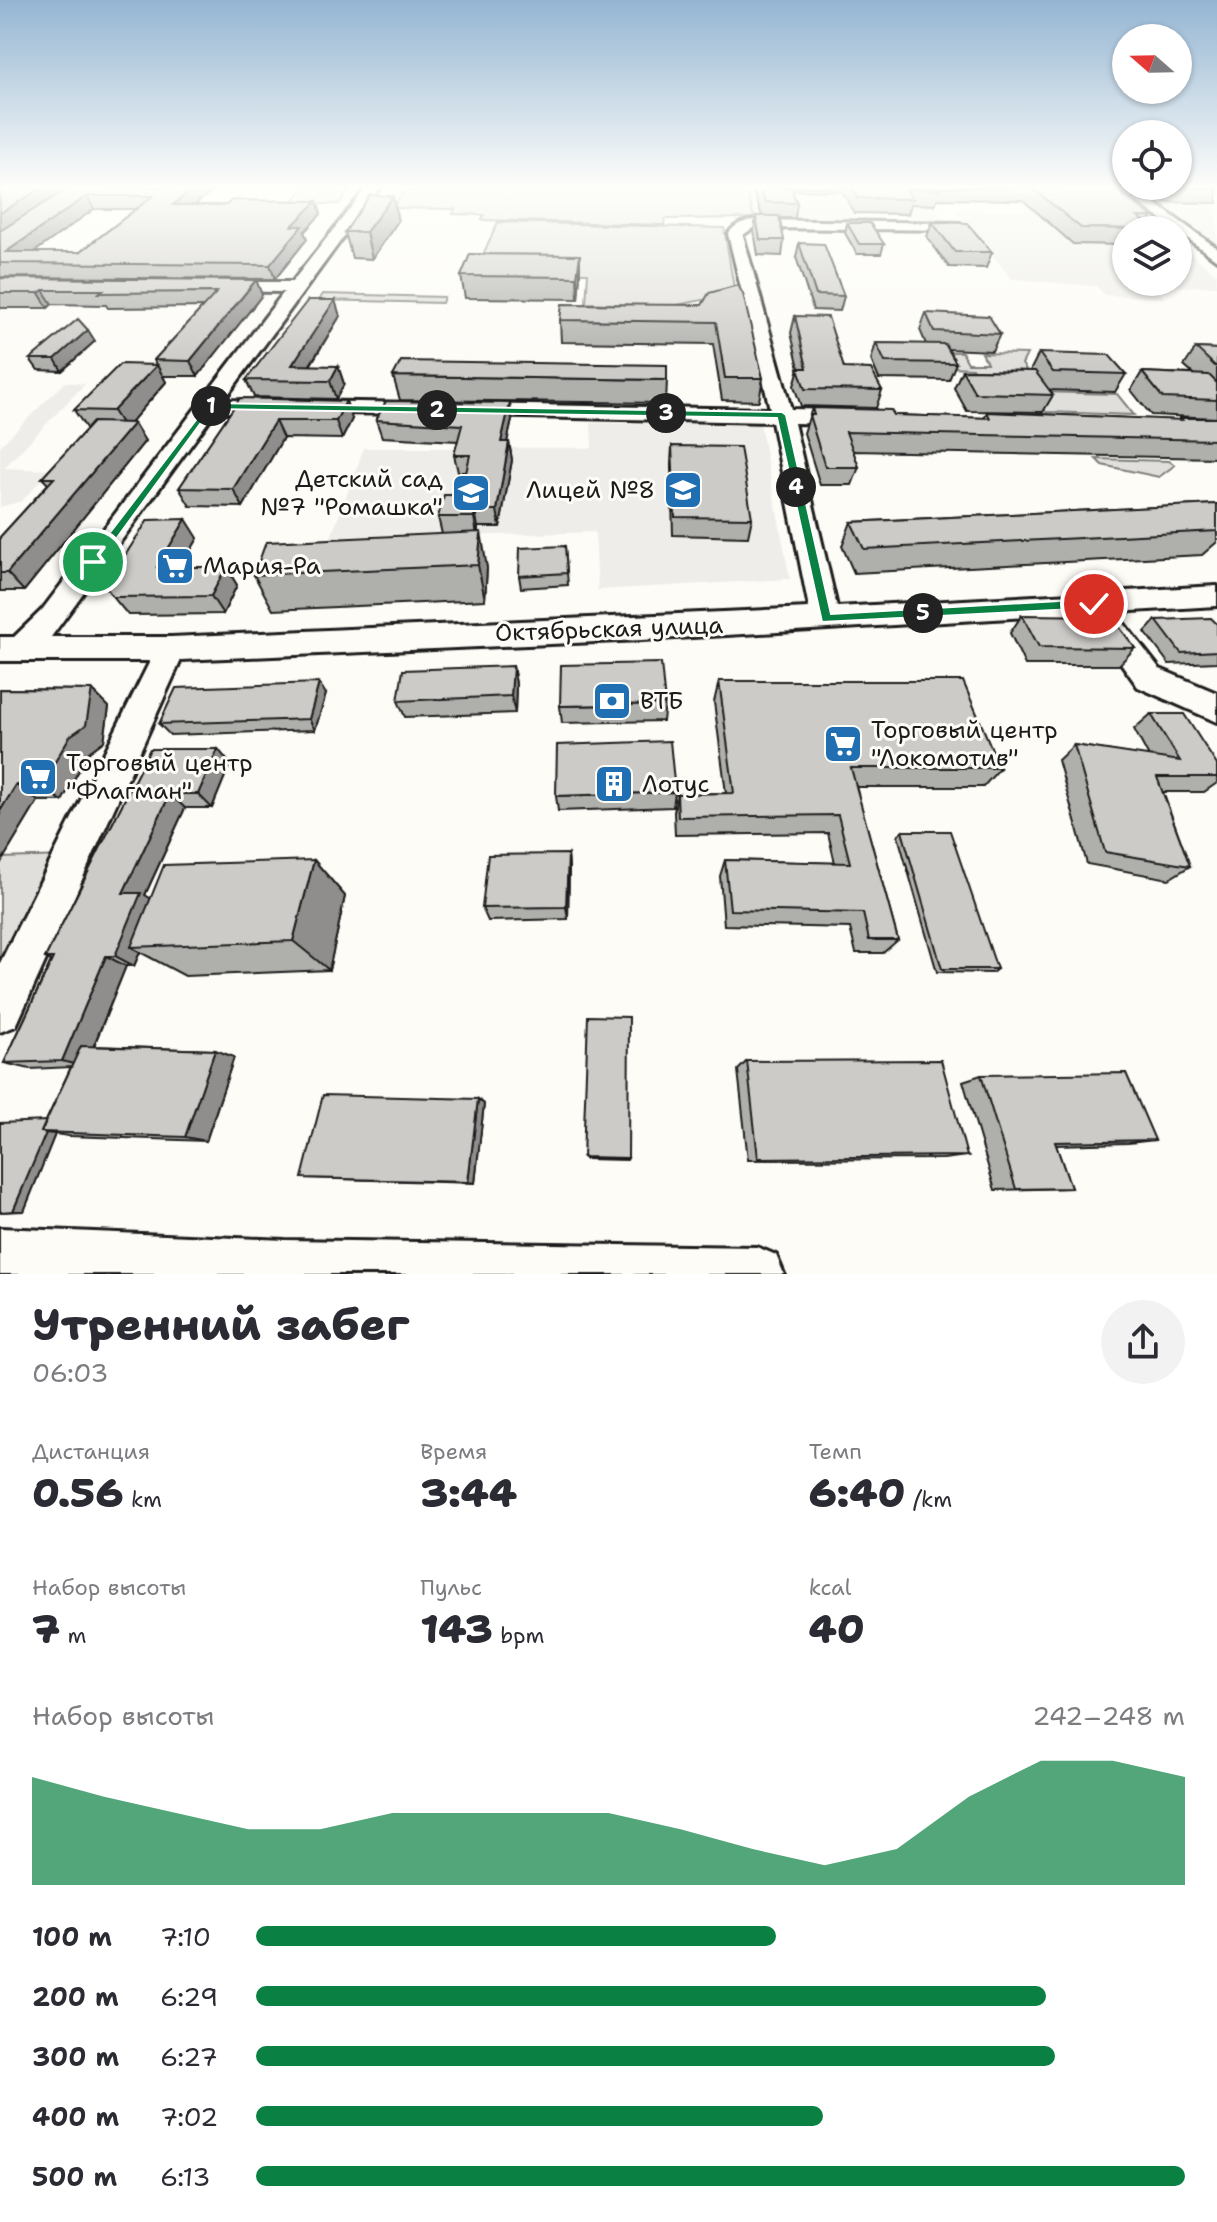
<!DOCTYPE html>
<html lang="ru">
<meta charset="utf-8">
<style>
body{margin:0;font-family:"Shantell Sans",sans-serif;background:#f2f2f3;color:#2b2b33;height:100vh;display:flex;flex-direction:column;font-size:30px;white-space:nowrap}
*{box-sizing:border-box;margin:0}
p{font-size:26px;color:#7c7c81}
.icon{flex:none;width:44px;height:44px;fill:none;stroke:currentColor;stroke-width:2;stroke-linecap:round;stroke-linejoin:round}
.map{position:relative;height:1274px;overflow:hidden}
.side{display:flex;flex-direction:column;background:#fff;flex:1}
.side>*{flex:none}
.needle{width:52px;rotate:290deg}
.buttons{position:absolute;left:1112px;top:24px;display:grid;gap:16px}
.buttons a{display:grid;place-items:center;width:80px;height:80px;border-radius:50%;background:#fff;box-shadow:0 2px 6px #0004;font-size:40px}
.pin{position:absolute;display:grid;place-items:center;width:68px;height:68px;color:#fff;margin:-34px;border:4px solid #fff;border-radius:50%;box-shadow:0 2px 8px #0007}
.km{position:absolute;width:40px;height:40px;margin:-20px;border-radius:50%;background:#222;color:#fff;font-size:22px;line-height:40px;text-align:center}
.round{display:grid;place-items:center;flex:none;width:84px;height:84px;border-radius:42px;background:#f2f2f3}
.head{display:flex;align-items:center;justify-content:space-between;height:136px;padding:0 32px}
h1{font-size:44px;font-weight:800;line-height:60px}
.stats{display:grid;grid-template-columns:repeat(3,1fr);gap:12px;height:136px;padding:8px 32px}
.stats div{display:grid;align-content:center}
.stats b{font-size:40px;font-weight:800}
.stats small{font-size:22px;font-weight:400}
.stats p{font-size:22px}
.chart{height:224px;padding:16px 32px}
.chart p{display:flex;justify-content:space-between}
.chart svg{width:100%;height:144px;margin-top:8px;fill:#0b8043;opacity:.7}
ul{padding:0 32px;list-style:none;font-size:26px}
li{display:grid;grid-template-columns:128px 96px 1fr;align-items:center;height:60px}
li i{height:20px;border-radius:10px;background:#0b8043}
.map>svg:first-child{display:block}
</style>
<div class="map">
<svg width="1217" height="1274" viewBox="0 0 1217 1274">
<rect width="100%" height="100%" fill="#fdfcf7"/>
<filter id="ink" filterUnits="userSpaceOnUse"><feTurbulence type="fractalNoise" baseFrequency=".0125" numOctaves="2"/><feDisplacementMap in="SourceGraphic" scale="16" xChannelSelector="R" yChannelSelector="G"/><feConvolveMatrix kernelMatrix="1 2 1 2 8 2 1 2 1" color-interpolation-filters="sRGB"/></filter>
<g filter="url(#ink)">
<!-- built -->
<g fill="#eeede9">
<path d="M746,187H921L945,219H912L908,214L855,213L857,219L754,218Z"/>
<path d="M1005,187H1217V244H1212L1163,210L1080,209L1138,212L1161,230H1126V282H1178V243L1217,274V286L1155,287L1165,298L1105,295L1096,286L1012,279L955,210H1028Z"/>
<path d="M65,382L85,384L4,468L50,470L22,501L0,507V446Z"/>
<path d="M591,423L760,424L790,579L598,590L595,532L330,540L364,448H592Z"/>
</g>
<!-- green -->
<g fill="#e0dfdb" stroke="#7e7e7c" stroke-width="2">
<path d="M305,187H353L339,204H290Z"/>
<path d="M453,187H746L754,218L665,219L664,225L482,220L484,215L453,214L455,209L392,208L404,191H450Z"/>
<path d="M498,222L724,228L735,294L671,306L586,303L588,273L475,272Z"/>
<path d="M323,294L444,297L442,303L319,300Z"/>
<path d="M942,352H962L968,363H987L982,353L1027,354L1022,364L1041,392L1117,394L1134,415L1046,412L1028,385L982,384L972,368L950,367Z"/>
<path d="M1096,459L1169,461L1175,465L1159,477L1102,465Z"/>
<path d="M66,856L0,984V858Z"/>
</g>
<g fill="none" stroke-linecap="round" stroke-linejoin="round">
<!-- minor casing -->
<g stroke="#1c1c1c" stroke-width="6">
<g id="minor">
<path d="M367,187H380L224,400L423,403L434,409L431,414L215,412L51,637H171L809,608L772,422L471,416L460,410L471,404L770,409L728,234C735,224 742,222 753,220L960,223L967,227L965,230L753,228L743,235L791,409L847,410L858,417L847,424L794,423L837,607L1217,586V606L1115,612L1160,669L1217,693V722L1138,687L1097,629L1092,621L1096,613L642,640L181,660L16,1026L0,1032V963L150,661H0V637H14L42,610L284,292L218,291L210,286L212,282H292Z"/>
<path d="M1117,187H1132L1217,248V260Z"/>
<path d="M0,1228L285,1240L757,1247L776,1255L784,1274H0Z"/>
</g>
</g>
<!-- minor -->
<use href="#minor" fill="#fdfcf7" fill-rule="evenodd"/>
</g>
<!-- wall -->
<g fill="#afafac" stroke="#1c1c1c" stroke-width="2" fill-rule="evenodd">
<path d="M0,187H216L194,205H226L317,201L321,214L304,232L307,239L275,279L0,277ZM94,209H136L80,252H34Z"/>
<path d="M752,187H1217V203L1158,202L1139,188L1132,202L1153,217L1148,224L1154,230H1126V245L1073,244L1023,200L937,199L935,205L911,204L908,214L854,213L842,191L792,190L797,203L795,218H779L784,240L782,256L758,255L754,231L756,216H762Z"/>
<path d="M398,221L372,259L352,258L345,232Z"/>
<path d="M932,222L992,252L986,268L949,267L927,237Z"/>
<path d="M847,223L884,244L881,254H857L845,233Z"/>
<path d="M799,243L844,296L840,311L813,310L796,257Z"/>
<path d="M580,275L578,299L465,298L461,276Z"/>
<path d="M0,278L256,280L262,295L198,376H163L166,382L130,423L145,441L24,591H0V537L48,484L42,478L88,428H86L74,410L156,365L154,360L203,307L108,308L106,305L52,304L48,308H0Z"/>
<path d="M702,305L763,378L759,401L722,400L713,344L561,342L560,320Z"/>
<path d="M926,313L1000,334L992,351L948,349L956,363L949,380L879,379L871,360L876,343L926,344L920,330Z"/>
<path d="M340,316L310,366H338L344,384L336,399L254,397L246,380Z"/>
<path d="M795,316L844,368L882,390L876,408L801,406L794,386L799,368L791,333Z"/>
<path d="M95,341L62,371L38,370L30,359Z"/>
<path d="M1196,348L1217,349V418L1151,415L1131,390L1142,372L1193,374L1184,366Z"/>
<path d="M1039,353L1126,374L1115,392L1049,390L1053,395L1043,412L967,411L954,388L962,370L1030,371Z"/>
<path d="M393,376L667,380L666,403L400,400Z"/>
<path d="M240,398L352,419L342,439L283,438L243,507L190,506L179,488Z"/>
<path d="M812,408L894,415L984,418L987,412L1178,420L1180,418H1217V458L853,451L859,467L852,485H820L804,433Z"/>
<path d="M376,420H512L507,442H509L512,460L500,527H478V533L487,568L485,600L273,610L254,575L442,534L438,517L461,495L466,472H458L454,455L458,441L382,437Z"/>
<path d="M672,446L752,518L748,537L673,535L671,464Z"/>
<path d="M1217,504V542L1202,555L854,573L842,546L851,522Z"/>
<path d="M198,538L181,567H226L237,585L223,614L128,615L113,597Z"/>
<path d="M565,546L568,585L521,588L519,576Z"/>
<path d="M1022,615L1135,648L1119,665H1025L1010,633Z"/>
<path d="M1156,620L1217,624V662L1169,664L1145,632Z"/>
<path d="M513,666L516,684L515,713L405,717L398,701Z"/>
<path d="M719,681L1000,768L983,787H856L898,940L883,953H856L850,928L724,925L720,876L725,860L835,863L828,833L675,835L674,812L677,794L726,793L714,702Z"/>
<path d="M0,689L92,690L109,707L104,741L89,752L62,801H38L0,864Z"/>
<path d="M326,694L315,730L170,735L159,724Z"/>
<path d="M665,704L663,721L562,723L560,706Z"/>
<path d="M1151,714L1217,765V783L1204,792H1163L1190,866L1169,879L1087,864L1058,760L1074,745L1149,757L1134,729Z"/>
<path d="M150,749H218L230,764L212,808H185L145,895L151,899L314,860L345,896L329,970L185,976L140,952L134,966H126L94,1046L215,1050L234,1057L206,1141L69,1136L55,1134L24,1211L0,1212L46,1121L71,1067L30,1069L4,1063L51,961L45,958Z"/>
<path d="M675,792L673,807L558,811L556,796Z"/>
<path d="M902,831L997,969L992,973L937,972L898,836Z"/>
<path d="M568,854L569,867L568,919L488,921L482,908Z"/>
<path d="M747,1061L967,1156L943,1159L748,1160L738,1070Z"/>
<path d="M981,1075L1155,1140L1128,1143L1056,1145L1071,1188L995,1190L963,1081Z"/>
<path d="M478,1099L484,1104L475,1183L302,1178Z"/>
<path d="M583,1157L628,1158L627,1160L585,1159Z"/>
</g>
<!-- shaded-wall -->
<g fill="#8f8e8c" stroke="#1c1c1c" stroke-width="2">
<path d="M43,187H70L0,231V213Z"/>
<path d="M195,187H216L179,218L173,205Z"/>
<path d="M87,196L94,209L19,263L6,252Z"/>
<path d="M393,196L398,221L372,259L366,232Z"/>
<path d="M317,201L321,214L304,232L307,239L275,279L270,265L292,226Z"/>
<path d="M580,255V275L578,299L577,277Z"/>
<path d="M256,280L262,295L198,376L190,361Z"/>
<path d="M43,290L52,304L48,308L39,293Z"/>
<path d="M335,300L340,316L300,381L292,365Z"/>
<path d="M88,330L95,341L62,371L55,359Z"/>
<path d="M157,365L166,382L125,429L113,411Z"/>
<path d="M338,366L344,384L336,399L330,381Z"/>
<path d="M346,401L352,419L342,439L336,421Z"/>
<path d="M510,403L512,420L503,460L501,442Z"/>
<path d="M275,421L283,438L243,507L233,489Z"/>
<path d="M134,423L145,441L24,591L7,573Z"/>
<path d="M509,442L512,460L500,527L497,510Z"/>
<path d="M475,510L478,527L477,535L474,517Z"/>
<path d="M186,519L198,538L170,586L157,567Z"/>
<path d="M481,532L487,568L485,600L478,565Z"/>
<path d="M226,567L237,585L223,614L211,596Z"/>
<path d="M513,666L516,684L515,713L511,696Z"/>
<path d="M319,683L326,694L315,730L309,719Z"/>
<path d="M92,690L109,707L104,741L89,752L62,801L41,786Z"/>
<path d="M218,749L230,764L212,808L198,794Z"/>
<path d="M16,785L38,801L0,864V811Z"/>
<path d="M170,794L185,808L145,895L159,904L131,947L140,952L134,966L115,956L123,893Z"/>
<path d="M568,854L569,867L568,919L566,907Z"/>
<path d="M314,860L345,896L329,970L293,941Z"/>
<path d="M106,956L126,966L85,1067L62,1061Z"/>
<path d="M215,1050L234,1057L206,1141L185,1137Z"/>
<path d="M478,1099L484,1104L475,1183L468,1182Z"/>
<path d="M45,1133L55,1134L24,1211H13Z"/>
</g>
<!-- building -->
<g fill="#cccbc8" stroke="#1c1c1c" stroke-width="2" fill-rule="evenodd">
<path d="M0,187H43L0,213Z"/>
<path d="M70,187H195L173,205H226L232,200L317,201L292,226H302L270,265L0,263V231ZM87,196H153L80,252H6Z"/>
<path d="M759,187H790L797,203L765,202Z"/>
<path d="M852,187H938L940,190L906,189L913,199L857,198Z"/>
<path d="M1031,187H1113L1153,217H1138L1155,229L1081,228Z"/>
<path d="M1166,187H1217V188Z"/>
<path d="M370,195L393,196L366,232H345Z"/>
<path d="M756,216H779L784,240H760Z"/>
<path d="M932,222L967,223L992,252H955Z"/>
<path d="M847,223H870L884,244H859Z"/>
<path d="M799,243L824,244L844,296L816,295Z"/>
<path d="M470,254L580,255L577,277L461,276Z"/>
<path d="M0,278L256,280L190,361L154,360L217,292L99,293L103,290H43L39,293H0Z"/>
<path d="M738,285L743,294L763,378H725L716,322L560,320L562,304L702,305L709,293Z"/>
<path d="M308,300H335L292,365L338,366L330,381L246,380Z"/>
<path d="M926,313L989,316L1000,334L934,331Z"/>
<path d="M795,316L828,317L844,368L871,369L882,390L805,389L798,368H807Z"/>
<path d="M78,319L88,330L55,359H30Z"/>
<path d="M876,343L945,344L956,363L885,362Z"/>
<path d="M1196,348L1217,349V366H1215Z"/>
<path d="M1039,353L1109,355L1126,374L1053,372Z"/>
<path d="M401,361L667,365V380L393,376Z"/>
<path d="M120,364L157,365L113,411L74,410Z"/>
<path d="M962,370L1035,371L1053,395L975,393Z"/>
<path d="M1142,372L1209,375L1217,383V400L1163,398Z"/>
<path d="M240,398L346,401L336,421H275L233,489L179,488Z"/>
<path d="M386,401L510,403L501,442H509L497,510H475L474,517H438L444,495H461L470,455H454L462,425L376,420Z"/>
<path d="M812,408L891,410L894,415L990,418L987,412L1182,420L1180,418H1217V440L846,432L859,467H825L809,415H814Z"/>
<path d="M93,422L134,423L7,573H0V537L54,478H42Z"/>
<path d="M672,446L740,447L752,518L675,517Z"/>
<path d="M1217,504V531L864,549L851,522Z"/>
<path d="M186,519L157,567H226L211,596L113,597L105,586L148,520Z"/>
<path d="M481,532L478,565L254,575L266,542Z"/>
<path d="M565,546L567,573L519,576L520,548Z"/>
<path d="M1022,615L1111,616L1135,648L1039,647Z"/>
<path d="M1211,618L1217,624V651L1181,653L1156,620Z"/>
<path d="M661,663L665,704L560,706L561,665Z"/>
<path d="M513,666L511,696L398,701L403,670Z"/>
<path d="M719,681H963L1000,768H851L898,940H869L863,913L730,910L725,860L850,863L838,815L678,817L677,794L734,793Z"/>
<path d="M319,683L309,719L159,724L176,688Z"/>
<path d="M0,689L92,690L86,725L70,736L41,786L16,785L0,811Z"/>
<path d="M1151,714H1184L1217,765V777H1157L1190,866L1105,852L1074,745L1180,761Z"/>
<path d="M670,741L675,792L556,796L557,745Z"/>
<path d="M150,749H218L198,794H170L123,893H141L115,956H106L62,1061L4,1063L53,958H45Z"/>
<path d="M902,831H950L997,969H942Z"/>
<path d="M568,854L566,907L482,908L488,855Z"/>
<path d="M314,860L293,941L131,947L164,865Z"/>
<path d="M588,1016L629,1017L628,1158L583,1157Z"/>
<path d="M81,1046L215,1050L185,1137L41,1132Z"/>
<path d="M941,1060L967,1156L758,1158L747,1061Z"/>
<path d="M1126,1073L1155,1140L1055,1142L1071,1188L1016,1189L981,1075Z"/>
<path d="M323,1095L478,1099L468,1182L302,1178Z"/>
<path d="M46,1121L41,1132L46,1133L13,1211L0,1212V1123Z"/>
</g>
</g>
<!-- sky -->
<linearGradient id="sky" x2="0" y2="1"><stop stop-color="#94b5d2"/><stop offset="0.51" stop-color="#fefefb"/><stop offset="1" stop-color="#fefefb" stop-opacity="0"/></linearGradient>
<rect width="1217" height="366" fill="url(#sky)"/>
<!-- route -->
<path fill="#0b8043" stroke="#fff" stroke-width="2" d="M209,403L782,412L786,415L831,614L1094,599L1100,604L1094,608L822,622L777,418L211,409L97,565H89V560Z"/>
<!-- icons -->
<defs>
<g id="school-square" transform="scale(2)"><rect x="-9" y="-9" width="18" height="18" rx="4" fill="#1f6fb2" stroke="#fdfcf7"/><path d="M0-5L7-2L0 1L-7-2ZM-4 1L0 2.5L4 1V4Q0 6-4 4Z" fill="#fff"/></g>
<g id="supermarket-square" transform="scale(2)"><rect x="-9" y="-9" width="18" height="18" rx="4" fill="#1f6fb2" stroke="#fdfcf7"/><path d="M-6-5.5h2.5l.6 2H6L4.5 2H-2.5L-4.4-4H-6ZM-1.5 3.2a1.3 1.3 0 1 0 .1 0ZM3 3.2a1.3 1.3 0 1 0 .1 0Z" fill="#fff"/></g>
<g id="bank-square" transform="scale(2)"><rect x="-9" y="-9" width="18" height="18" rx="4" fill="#1f6fb2" stroke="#fdfcf7"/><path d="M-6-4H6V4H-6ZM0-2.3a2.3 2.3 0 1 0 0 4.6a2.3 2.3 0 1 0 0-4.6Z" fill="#fff"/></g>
<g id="building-square" transform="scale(2)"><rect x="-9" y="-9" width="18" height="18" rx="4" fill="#1f6fb2" stroke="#fdfcf7"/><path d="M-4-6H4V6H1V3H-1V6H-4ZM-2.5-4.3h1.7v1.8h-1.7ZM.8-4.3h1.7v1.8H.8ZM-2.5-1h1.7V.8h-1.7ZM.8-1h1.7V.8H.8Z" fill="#fff"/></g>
</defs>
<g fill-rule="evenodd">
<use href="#school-square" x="683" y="490"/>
<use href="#school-square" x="471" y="493"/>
<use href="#supermarket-square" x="175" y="566"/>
<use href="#bank-square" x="612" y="701"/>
<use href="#supermarket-square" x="843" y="744"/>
<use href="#supermarket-square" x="38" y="777"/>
<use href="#building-square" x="614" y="784"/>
</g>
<g text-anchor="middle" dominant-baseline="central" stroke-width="6" stroke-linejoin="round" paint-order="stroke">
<!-- poi labels -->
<g font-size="24" fill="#1c1c1c" stroke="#fdfcf7" text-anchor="start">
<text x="443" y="479" text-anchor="end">Детский сад<tspan x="443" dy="28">№7 "Ромашка"</tspan></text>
<text x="655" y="490" text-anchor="end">Лицей №8</text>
<text x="203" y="566">Мария-Ра</text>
<text x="640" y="701">ВТБ</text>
<text x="871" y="730">Торговый центр<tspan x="871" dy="28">"Локомотив"</tspan></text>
<text x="66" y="763">Торговый центр<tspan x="66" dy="28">"Флагман"</tspan></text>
<text x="642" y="784">Лотус</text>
</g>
<!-- street labels -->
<g font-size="24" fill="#1c1c1c" stroke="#fdfcf7">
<text transform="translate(609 629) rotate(-2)">Октябрьская улица</text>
</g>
</g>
</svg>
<div class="buttons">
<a><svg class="needle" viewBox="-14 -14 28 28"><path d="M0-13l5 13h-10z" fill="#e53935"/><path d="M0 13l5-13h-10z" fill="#7c7c81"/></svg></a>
<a><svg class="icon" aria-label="locate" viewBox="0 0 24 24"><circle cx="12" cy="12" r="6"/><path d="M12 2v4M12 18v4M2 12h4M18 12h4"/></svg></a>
<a><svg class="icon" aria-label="layers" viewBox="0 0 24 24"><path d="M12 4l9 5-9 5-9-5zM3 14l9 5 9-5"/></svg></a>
</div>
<div class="pin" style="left:93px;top:562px;background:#1e9e55"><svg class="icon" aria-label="arrive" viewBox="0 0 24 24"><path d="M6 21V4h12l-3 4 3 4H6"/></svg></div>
<div class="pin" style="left:1094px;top:604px;background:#d93025"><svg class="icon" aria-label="check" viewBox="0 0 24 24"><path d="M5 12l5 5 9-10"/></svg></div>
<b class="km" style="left:211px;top:406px">1</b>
<b class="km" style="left:437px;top:410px">2</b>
<b class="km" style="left:666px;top:413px">3</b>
<b class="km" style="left:796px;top:487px">4</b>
<b class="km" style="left:923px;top:613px">5</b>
</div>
<section class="side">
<div class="head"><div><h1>Утренний забег</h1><p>06:03</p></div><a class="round"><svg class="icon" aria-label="share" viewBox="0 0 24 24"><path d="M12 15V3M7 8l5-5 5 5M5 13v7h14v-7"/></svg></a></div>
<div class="stats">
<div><p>Дистанция</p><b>0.56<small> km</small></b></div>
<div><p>Время</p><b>3:44</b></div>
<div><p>Темп</p><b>6:40<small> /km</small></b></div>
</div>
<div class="stats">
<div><p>Набор высоты</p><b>7<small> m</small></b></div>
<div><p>Пульс</p><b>143<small> bpm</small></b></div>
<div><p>kcal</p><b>40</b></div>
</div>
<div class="chart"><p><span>Набор высоты</span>242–248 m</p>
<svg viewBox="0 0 160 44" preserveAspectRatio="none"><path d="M0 44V11L10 17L20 22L30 27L40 27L50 22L60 22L70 22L80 22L90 27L100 33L110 38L120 33L130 17L140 6L150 6L160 11V44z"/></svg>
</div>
<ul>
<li><b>100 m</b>7:10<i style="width:56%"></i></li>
<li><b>200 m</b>6:29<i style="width:85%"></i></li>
<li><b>300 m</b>6:27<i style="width:86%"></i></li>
<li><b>400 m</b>7:02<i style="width:61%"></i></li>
<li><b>500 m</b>6:13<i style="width:100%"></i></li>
</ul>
</section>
